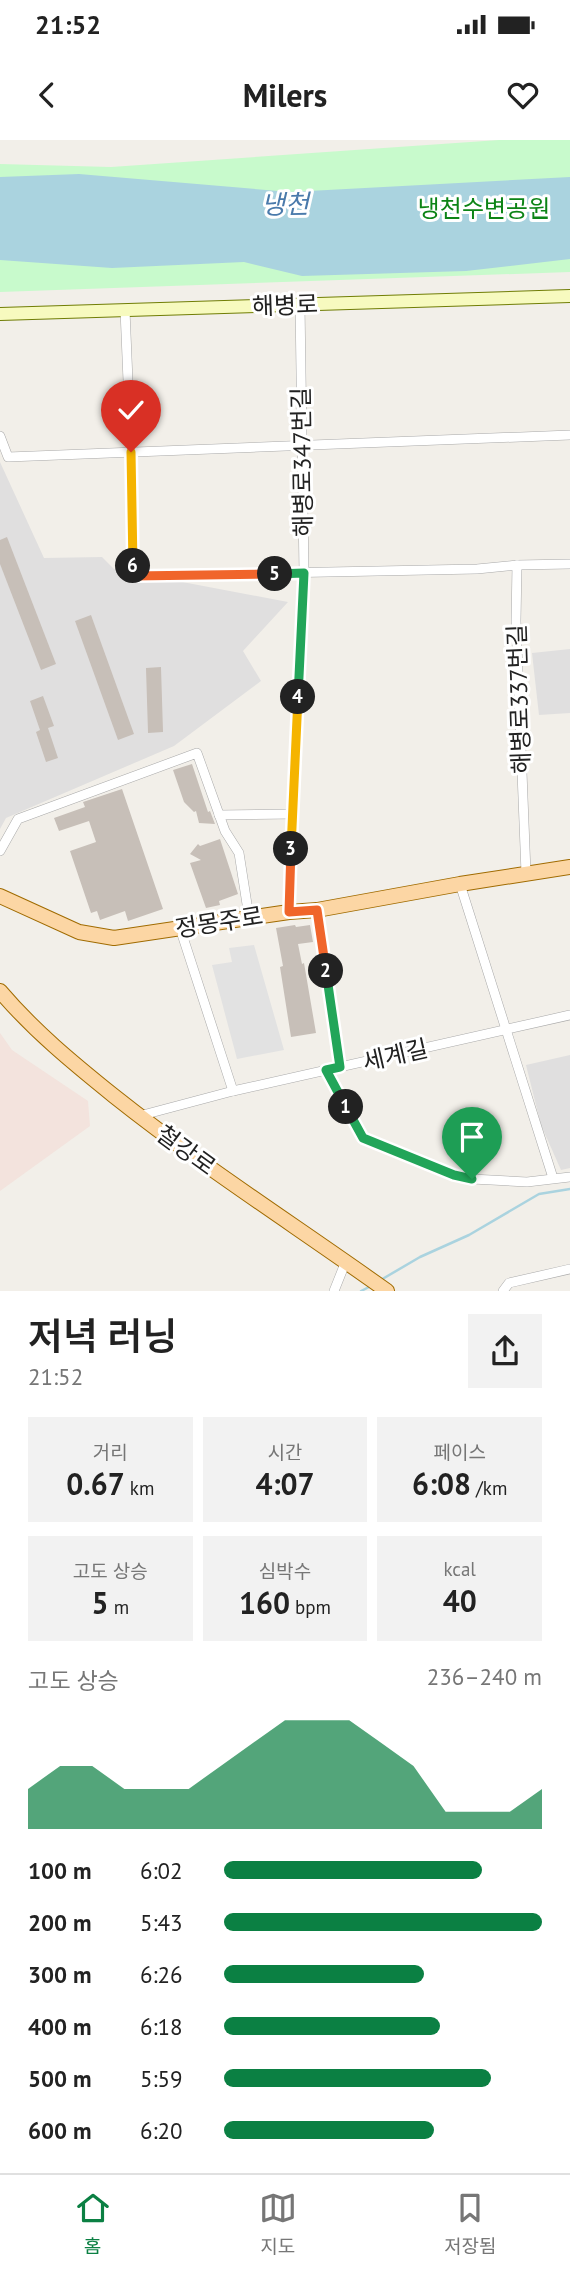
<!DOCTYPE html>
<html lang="ko">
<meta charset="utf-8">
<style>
body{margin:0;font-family:"PT Sans","Noto Sans KR",sans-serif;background:#f2f2f2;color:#222;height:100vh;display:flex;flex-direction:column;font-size:26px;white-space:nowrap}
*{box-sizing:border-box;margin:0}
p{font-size:23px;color:#767676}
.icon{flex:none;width:38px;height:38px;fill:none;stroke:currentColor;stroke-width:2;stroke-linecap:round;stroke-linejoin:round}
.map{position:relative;height:1151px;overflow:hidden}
.drawer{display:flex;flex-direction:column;background:#fff;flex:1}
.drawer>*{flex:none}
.pin{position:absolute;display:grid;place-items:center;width:60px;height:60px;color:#fff;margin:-72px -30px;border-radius:50% 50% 50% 0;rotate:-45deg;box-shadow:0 0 7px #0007}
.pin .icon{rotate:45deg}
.km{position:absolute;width:35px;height:35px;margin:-18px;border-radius:50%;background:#222;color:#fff;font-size:19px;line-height:35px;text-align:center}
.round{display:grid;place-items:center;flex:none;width:74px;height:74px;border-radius:0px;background:#f2f2f2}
.headline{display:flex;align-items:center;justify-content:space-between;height:119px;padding:0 28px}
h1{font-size:38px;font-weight:600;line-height:52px}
.metrics{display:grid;grid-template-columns:repeat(3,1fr);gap:10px;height:119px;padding:7px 28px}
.metrics div{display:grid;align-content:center;border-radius:0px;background:#f2f2f2;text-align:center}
.metrics b{font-size:30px;font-weight:600}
.metrics small{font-size:19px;font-weight:400}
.metrics p{font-size:19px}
.chart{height:196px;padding:14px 28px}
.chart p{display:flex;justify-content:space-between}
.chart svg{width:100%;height:126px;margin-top:7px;fill:#0b8043;opacity:.7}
ul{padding:0 28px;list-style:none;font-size:23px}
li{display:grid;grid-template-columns:112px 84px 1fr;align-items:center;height:52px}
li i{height:18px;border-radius:9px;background:#0b8043}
.status{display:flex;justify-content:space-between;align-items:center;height:49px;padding:0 35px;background:#fff;direction:ltr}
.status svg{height:19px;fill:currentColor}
header{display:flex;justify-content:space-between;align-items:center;height:91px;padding:0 28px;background:#fff;font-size:32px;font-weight:600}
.tabs{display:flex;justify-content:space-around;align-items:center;height:98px;border-top:2px solid #e0e0e0;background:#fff;font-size:19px;color:#767676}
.tabs a{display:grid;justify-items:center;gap:4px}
.tabs .active{color:#0b8043}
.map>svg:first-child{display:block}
</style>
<div class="status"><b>21:52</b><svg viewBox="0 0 49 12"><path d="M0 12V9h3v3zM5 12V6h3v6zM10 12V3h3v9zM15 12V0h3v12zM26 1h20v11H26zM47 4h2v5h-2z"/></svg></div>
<header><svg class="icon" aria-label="back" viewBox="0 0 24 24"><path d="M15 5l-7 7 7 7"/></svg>Milers<svg class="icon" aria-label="heart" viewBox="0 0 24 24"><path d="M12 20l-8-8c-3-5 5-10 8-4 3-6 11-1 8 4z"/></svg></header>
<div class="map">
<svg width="570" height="1151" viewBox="0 0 570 1151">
<rect width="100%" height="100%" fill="#f2efe9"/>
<!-- residential -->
<g fill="#e0dfdf">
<path d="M0,322L44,418L102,417L114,429L288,462L243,511L261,541L174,606L6,678L0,689Z"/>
<path d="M570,509V573L539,575L532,513Z"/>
<path d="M570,915V1028L561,1030L541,985L526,925Z"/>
</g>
<!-- military -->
<path fill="#f3e3dd" d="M0,893L12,910L88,961L90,986L0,1051Z"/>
<!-- park -->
<path fill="#c8facc" d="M499,0H570V132L0,152V24L111,27Z"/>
<!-- parking -->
<path fill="#e2e2e2" d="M254,805L284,910L237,919L212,825L232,822L229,808Z"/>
<!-- water -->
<path fill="#aad3df" d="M79,34L290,52L570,37V119L466,131L302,136L244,122L112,128L0,120V37Z"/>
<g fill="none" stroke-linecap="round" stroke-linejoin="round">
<!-- stream -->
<g stroke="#aad3df" stroke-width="2.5">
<path d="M379,1141L420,1117L469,1095L539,1054L570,1049"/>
<path d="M361,1151L371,1146"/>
</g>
</g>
<!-- building -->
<g fill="#c7bfb8">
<path d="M7,397L56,524L41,530L0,424V400Z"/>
<path d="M91,475L134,594L118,600L75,481Z"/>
<path d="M161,527L163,592L148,593L146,528Z"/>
<path d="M43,556L54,586L48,588L58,618L46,622L36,592L40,590L30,561Z"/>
<path d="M192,624L208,672L210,671L215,684L199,683L196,671L194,672L184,662L173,630Z"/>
<path d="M122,649L163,769L128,781L125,771L100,780L97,771L91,773L70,711L96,702L89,681L59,691L54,678L85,667L83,662Z"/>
<path d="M220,699L238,754L219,761L220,765L206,768L190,723L201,720L190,714L198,704L200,706Z"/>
<path d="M295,785L296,787L310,785L313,802L298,804L302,824L304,823L316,893L291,897L280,827L283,826L276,788Z"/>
</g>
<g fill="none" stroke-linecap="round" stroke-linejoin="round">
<!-- street casing -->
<g stroke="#a9a9a9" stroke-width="10">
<g id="street">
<path d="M125,170L131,312L133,436L477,429L517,425L516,481L526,733"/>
<path d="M0,296L8,317L570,295"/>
<path d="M517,425L570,424"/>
<path d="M219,675L292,674"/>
<path d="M0,711L18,679L197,613L225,691L239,713L249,777"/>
<path d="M460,744L553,1038"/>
<path d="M317,770L340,927"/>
<path d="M289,772L304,433L300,165"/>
<path d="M180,788L233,951"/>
<path d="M326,930L363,998L454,1035L472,1039L527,1042L570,1037"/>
<path d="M139,976L233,951L570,875"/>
<path d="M334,1151L346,1121"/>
<path d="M503,1151L509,1143L570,1129"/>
</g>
</g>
<!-- secondary casing -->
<g stroke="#707d05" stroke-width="14">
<path id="secondary" d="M0,174L570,156"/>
</g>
<!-- primary casing -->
<g stroke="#a06b00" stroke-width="16">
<g id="primary">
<path d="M0,756L79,792L114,798L289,772L317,770L460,744L570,727"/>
<path d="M0,851C34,891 73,923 114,956C202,1026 296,1086 387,1151"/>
</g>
</g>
<!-- street -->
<use href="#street" stroke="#fff" stroke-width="9"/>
<!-- secondary -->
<use href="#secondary" stroke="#f7fabf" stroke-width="12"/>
<!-- primary -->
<use href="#primary" stroke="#fcd6a4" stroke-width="14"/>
</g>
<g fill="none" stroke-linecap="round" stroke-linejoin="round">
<!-- split-1 casing -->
<g stroke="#fff" stroke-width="14">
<path id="split-1" d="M346,967L363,998L454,1035L472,1039"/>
</g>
<!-- split-2 casing -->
<g stroke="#fff" stroke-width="14">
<path id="split-2" d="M326,831L340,927L326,930L346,967"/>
</g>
<!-- split-3 casing -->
<g stroke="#fff" stroke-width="14">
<path id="split-3" d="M291,709L289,772L317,770L326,831"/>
</g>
<!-- split-4 casing -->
<g stroke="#fff" stroke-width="14">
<path id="split-4" d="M291,709L298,557"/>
</g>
<!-- split-5 casing -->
<g stroke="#fff" stroke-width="14">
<path id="split-5" d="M275,434L304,433L298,557"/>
</g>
<!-- split-6 casing -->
<g stroke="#fff" stroke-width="14">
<path id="split-6" d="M133,426V436L275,434"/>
</g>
<!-- split-7 casing -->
<g stroke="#fff" stroke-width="14">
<path id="split-7" d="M131,312L133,426"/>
</g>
<!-- split-1 -->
<use href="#split-1" stroke="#22a559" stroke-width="9"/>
<!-- split-2 -->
<use href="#split-2" stroke="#22a559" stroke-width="9"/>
<!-- split-3 -->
<use href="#split-3" stroke="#f0652b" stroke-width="9"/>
<!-- split-4 -->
<use href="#split-4" stroke="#f5b400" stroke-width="9"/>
<!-- split-5 -->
<use href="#split-5" stroke="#22a559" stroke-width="9"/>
<!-- split-6 -->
<use href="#split-6" stroke="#f0652b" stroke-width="9"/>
<!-- split-7 -->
<use href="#split-7" stroke="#f5b400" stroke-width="9"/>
</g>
<g text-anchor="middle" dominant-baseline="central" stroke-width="6" stroke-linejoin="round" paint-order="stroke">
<!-- park labels -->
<g font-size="24" fill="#0c8416" stroke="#fff">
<text x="484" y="68">냉천수변공원</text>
</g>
<!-- street labels -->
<g font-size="24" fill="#222" stroke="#fff">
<text transform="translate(285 165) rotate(-2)">해병로</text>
<text transform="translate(302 322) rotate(-91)">해병로347번길</text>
<text transform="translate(519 559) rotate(-92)">해병로337번길</text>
<text transform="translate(219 782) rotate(-9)">정몽주로</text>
<text transform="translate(395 915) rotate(-13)">세계길</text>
<text transform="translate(186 1010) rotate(36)">철강로</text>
</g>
<!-- water labels -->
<g font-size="26" font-style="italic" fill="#4a7aab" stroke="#fff">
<text transform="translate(285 64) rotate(-1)">냉천</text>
</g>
</g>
</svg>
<div class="pin" style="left:472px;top:1039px;background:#1e9e55"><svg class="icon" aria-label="arrive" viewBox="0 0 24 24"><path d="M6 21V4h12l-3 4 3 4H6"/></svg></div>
<div class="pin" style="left:131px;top:312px;background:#d93025"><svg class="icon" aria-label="check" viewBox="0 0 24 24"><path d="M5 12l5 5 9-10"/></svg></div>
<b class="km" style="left:346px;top:967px">1</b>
<b class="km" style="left:326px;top:831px">2</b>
<b class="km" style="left:291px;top:709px">3</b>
<b class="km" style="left:298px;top:557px">4</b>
<b class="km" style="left:275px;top:434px">5</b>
<b class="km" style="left:133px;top:426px">6</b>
</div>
<section class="drawer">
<div class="headline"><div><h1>저녁 러닝</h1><p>21:52</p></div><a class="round"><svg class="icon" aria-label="share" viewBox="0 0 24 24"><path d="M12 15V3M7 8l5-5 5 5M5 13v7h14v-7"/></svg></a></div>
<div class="metrics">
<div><p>거리</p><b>0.67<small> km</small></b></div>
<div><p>시간</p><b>4:07</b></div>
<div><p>페이스</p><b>6:08<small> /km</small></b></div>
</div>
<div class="metrics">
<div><p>고도 상승</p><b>5<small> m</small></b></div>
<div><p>심박수</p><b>160<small> bpm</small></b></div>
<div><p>kcal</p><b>40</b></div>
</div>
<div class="chart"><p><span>고도 상승</span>236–240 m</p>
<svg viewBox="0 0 160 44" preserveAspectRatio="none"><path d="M0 44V30L10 22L20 22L30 30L40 30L50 30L60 22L70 14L80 6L90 6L100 6L110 14L120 22L130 38L140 38L150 38L160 30V44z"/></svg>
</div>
<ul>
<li><b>100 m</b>6:02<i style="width:81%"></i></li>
<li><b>200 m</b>5:43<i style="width:100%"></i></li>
<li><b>300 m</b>6:26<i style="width:63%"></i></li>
<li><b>400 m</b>6:18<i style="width:68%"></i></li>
<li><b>500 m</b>5:59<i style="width:84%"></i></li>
<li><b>600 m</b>6:20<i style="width:66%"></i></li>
</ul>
</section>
<nav class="tabs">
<a class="active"><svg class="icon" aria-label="home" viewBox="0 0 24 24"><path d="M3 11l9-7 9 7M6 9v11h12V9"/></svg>홈</a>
<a><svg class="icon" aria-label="map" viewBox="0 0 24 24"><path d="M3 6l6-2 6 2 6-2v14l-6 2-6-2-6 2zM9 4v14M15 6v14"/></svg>지도</a>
<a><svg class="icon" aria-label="saved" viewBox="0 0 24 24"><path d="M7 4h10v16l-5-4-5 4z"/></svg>저장됨</a>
</nav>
